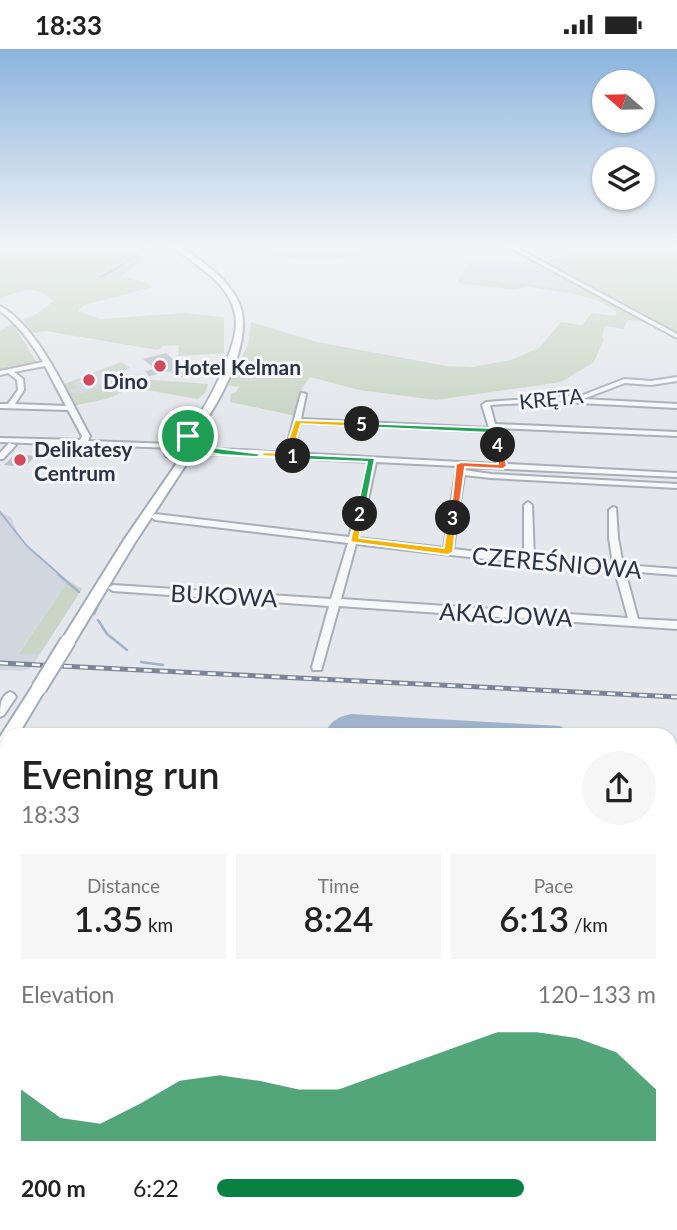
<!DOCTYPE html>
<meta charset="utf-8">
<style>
body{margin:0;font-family:Lato,sans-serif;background:#f6f6f6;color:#222;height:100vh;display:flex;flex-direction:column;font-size:26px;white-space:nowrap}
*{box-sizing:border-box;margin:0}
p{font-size:23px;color:#767676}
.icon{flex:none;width:38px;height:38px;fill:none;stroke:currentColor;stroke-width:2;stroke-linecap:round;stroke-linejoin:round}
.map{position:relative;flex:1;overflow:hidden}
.sheet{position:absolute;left:0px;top:679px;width:677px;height:502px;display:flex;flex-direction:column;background:#fff;border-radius:21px 21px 0 0;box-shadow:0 2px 5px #0004}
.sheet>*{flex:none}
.needle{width:46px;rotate:290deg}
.fabs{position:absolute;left:592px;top:21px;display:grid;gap:14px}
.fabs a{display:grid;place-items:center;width:63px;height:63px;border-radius:50%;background:#fff;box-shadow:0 2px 5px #0004;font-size:35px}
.pin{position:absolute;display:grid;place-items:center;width:60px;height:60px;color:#fff;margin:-30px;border:4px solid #fff;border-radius:50%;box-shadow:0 2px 7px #0007}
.km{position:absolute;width:35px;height:35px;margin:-18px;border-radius:50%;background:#222;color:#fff;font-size:19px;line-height:35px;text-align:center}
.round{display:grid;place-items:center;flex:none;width:74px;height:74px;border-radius:37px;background:#f6f6f6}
.overview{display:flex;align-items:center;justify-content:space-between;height:119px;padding:0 21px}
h1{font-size:38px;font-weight:600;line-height:52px}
.metrics{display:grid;grid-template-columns:repeat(3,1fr);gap:10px;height:119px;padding:7px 21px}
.metrics div{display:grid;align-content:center;border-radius:0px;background:#f6f6f6;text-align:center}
.metrics b{font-size:35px;font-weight:600}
.metrics small{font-size:19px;font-weight:400}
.metrics p{font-size:19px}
.chart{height:196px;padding:14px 21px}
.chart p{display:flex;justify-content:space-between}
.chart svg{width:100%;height:126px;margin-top:7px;fill:#0b8043;opacity:.7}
ul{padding:0 21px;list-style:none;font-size:23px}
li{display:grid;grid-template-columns:112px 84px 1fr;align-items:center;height:52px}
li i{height:18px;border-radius:9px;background:#0b8043}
.status{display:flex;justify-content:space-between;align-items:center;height:49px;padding:0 35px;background:#fff;direction:ltr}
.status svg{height:19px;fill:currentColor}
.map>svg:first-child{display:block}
</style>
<div class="status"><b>18:33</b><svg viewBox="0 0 49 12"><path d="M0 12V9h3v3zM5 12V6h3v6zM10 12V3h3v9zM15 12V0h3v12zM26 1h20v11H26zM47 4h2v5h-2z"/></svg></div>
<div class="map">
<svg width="677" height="1181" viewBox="0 0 677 1181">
<rect width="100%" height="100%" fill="#e4e7ec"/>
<!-- built -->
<g fill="#d2d6de">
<path d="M473,211L533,214L590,243L461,226Z"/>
<path d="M105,319L128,330L72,354L62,336Z"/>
<path d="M0,463L11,468L21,492L68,532L18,604L40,605L31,619L23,622L0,621Z"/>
<path d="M670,845L677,870V1181H189L190,1174H670Z"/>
</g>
<!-- green -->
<g fill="#c9d6c5">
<path d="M0,198H160L120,228L145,233L153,238L84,256L78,262L101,270L184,264L224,268V304L178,307L179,296L163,297L158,301L46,282L33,284L23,270L35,266L54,252C33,234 24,242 0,249Z"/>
<path d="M252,198L326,204L347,198L391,199C347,211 294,218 252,198Z"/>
<path d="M577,198H677V284L539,213L565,208Z"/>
<path d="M461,226L590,243L647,272L628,271L623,280L605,277L602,288L604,290L594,313L561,333L436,351L359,341L310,328L302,339L296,367L230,353L231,345L236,343L239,338L226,336L248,296L251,273L317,293L446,317L472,318L511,311L539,299L561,273L582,276L592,264L615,267L617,263L601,253L575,245L528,238L513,240L463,235L458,233Z"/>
<path d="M13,275L38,315L0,324V282Z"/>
<path d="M121,313L130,319L121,323L135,330C121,351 97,351 74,357L69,344H82L110,332L115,334L119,332L100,323L74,334L77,339L65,341L62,336Z"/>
<path d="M140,330L208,335L205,344L198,350L134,339Z"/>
<path d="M68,532L82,540L40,605H18Z"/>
</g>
<!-- water -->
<g fill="#9fb4cc">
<path d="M351,665L560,677L576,686H325C329,672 338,668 351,665Z"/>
<path d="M670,708H677V827L670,826Z"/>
</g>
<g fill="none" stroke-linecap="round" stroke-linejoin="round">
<!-- stream-far1 -->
<g stroke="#9fb4cc" stroke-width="2">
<path d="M100,228C118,221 131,208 148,198"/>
<path d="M0,463L27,497L60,526"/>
</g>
<!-- stream -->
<g stroke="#9fb4cc" stroke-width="2.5">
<path d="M58,525L79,543"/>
<path d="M94,565L102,548"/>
<path d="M98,571L107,585L127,601"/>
<path d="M141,613L163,616"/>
</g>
</g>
<!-- building -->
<g fill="#bbc0ca">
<path d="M166,304L183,319L187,327L174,329L171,322L149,327L145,322L155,320L143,310Z"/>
<path d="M15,405L35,407L25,418L4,416Z"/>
</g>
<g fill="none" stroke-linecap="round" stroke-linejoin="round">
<!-- minor casing -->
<g stroke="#a9aeb7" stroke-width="4">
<g id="minor">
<path d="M509,198H515L677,285V289Z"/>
<path d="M0,257C40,279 68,348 90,387L88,392L173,395L177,397L176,399L86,396L81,400L77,398L78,396L0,393V389L80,391L82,387L68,361L0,359V355H8L18,341L17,331L8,324L0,326V322L43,313C31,294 19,276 0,262ZM45,317L66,357L15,355L24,341L23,330L14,323Z"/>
<path d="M677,328V332L651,336L625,334L583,350L677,355V359L578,354L575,351L490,356L495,375L677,383V387L497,379L506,415L677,424V428L465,418L464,421L491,425L677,435V439L491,429L464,426L453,500L524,508V456L528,453L532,456L534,509L613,515L609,489V461L613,458L616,459L618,489L623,516L677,520V526L625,522L638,570L677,572V580L339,557L322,618L321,621H313L312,618L329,557L113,542L108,539L113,536L331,550L348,494L155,471L151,468L155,465L349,488L359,455L368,413L222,405L195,407L191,405C209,396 262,403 285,404L301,344L306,345L301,370L489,379L482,356L486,353L583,346L624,330L651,332ZM300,374L490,383L498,415L293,404ZM376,413L457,417L444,499L358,489L367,455ZM356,495L529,515L615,522L628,569L341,550Z"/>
<path d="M9,394L16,396L3,410H0V404Z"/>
<path d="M10,643L14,645L16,648L4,666L0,668C0,658 0,647 10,643Z"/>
</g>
</g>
<!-- major casing -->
<g stroke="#a3abb8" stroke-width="4">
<g id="major">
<path d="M173,198C187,198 199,211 210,219C222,229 235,242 240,257C254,294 215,364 191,391L200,393L202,403L189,411L134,495L73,596L68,597L61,592L124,491L179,411L166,407L165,405L168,397C174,393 180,391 185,385C204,365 236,302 236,274C236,264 232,252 226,244C213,224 191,213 173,198ZM186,396L191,397L192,402L184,406L176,403L177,399Z"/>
<path d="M39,633L44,635L46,639L18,686H7V705L0,709V688L34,635Z"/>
</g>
</g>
<!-- minor -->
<use href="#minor" fill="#f7f8fa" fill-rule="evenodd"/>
<!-- major -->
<use href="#major" fill="#fff" fill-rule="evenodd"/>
<!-- rail casing -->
<g stroke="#7d8696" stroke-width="5">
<path id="rail" d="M0,614L677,648"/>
</g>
<!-- rail -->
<use href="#rail" stroke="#f4f6f9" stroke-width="2.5" stroke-dasharray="8" stroke-linecap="butt"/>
<!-- major-bridge casing -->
<g stroke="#a3abb8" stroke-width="18" stroke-linecap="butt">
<path id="major-bridge" d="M39,639L68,592"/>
</g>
<!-- major-bridge -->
<use href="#major-bridge" stroke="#fff" stroke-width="14"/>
</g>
<!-- sky -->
<linearGradient id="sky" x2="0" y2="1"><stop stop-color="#8bb4dd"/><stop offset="0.54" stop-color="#f3f4f6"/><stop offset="1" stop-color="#f3f4f6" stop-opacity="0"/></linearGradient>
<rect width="677" height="364" fill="url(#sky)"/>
<!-- split-1 -->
<path fill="#f0652b" stroke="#fff" stroke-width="2" d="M188,385L192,387L175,400L176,404C187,407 207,401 220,401C244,401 269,403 293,404L297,407L293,410L222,406L199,407L182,411L169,408L168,397Z"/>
<!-- split-2 -->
<path fill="#22a559" stroke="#fff" stroke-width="2" d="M290,405L375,409L364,467L356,465L367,413L293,410Z"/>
<!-- split-3 -->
<path fill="#f5b400" stroke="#fff" stroke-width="2" d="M357,463L365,465L359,489L444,499L448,469L457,467L453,503L448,506L350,493Z"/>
<!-- split-4 -->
<path fill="#f0652b" stroke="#fff" stroke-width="2" d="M495,394L502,396L507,417L503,420L465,418L458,469L450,471L456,415L461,413L498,415Z"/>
<!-- split-5 -->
<path fill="#22a559" stroke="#fff" stroke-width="2" d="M359,374L494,379L498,381L502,396L495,398L490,384L362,378Z"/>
<!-- split-6 -->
<path fill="#f5b400" stroke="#fff" stroke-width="2" d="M295,371L362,373L366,375L362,378L301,375L291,408L254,407L257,403L284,404Z"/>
<!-- split-7 -->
<path fill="#22a559" stroke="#fff" stroke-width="2" d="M194,376L201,378L197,392L202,397L262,405L257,408L222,406L196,401L189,390L184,387Z"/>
<!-- markers -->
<g fill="#d1495b" stroke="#f4f6f9" stroke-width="2.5">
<circle cx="160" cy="317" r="7"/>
<circle cx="89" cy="331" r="7"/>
<circle cx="20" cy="411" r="7"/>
</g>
<g text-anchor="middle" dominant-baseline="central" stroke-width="6" stroke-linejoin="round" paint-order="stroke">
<!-- far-poi labels -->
<g font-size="21" font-weight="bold" fill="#2b3445" stroke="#f4f6f9" text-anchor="start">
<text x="174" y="317">Hotel Kelman</text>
<text x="103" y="331">Dino</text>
<text x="34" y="399">Delikatesy<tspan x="34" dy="24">Centrum</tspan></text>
</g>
<!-- far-street labels -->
<g font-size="21" fill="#2b3445" stroke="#f4f6f9">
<text transform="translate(551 349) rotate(-6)">KRĘTA</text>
</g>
<!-- street labels -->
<g font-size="24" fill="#2b3445" stroke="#f4f6f9">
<text transform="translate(557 513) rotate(5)">CZEREŚNIOWA</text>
<text transform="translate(224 546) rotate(3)">BUKOWA</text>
<text transform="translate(506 565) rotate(3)">AKACJOWA</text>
</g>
</g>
</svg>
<div class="fabs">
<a><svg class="needle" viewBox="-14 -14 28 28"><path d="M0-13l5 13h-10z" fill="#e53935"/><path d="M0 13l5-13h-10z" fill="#767676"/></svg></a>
<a><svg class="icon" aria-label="layers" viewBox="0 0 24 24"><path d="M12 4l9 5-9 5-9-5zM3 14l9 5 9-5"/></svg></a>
</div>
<div class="pin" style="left:188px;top:387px;background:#1e9e55"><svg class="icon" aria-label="arrive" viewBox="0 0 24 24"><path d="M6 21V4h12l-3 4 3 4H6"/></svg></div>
<b class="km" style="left:293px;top:407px">1</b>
<b class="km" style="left:360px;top:465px">2</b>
<b class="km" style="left:453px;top:469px">3</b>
<b class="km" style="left:498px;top:396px">4</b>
<b class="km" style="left:362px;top:375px">5</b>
<section class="sheet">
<div class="overview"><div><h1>Evening run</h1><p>18:33</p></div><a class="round"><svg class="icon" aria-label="share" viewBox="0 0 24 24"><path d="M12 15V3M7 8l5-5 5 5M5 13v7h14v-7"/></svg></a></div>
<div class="metrics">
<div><p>Distance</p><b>1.35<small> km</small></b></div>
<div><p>Time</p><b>8:24</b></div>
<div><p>Pace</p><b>6:13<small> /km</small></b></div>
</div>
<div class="chart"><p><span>Elevation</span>120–133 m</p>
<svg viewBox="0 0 160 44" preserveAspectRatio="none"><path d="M0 44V26L10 36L20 38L30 31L40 23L50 21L60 23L70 26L80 26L90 21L100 16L110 11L120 6L130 6L140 8L150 13L160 26V44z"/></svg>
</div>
<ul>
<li><b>200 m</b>6:22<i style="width:70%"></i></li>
</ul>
</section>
</div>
